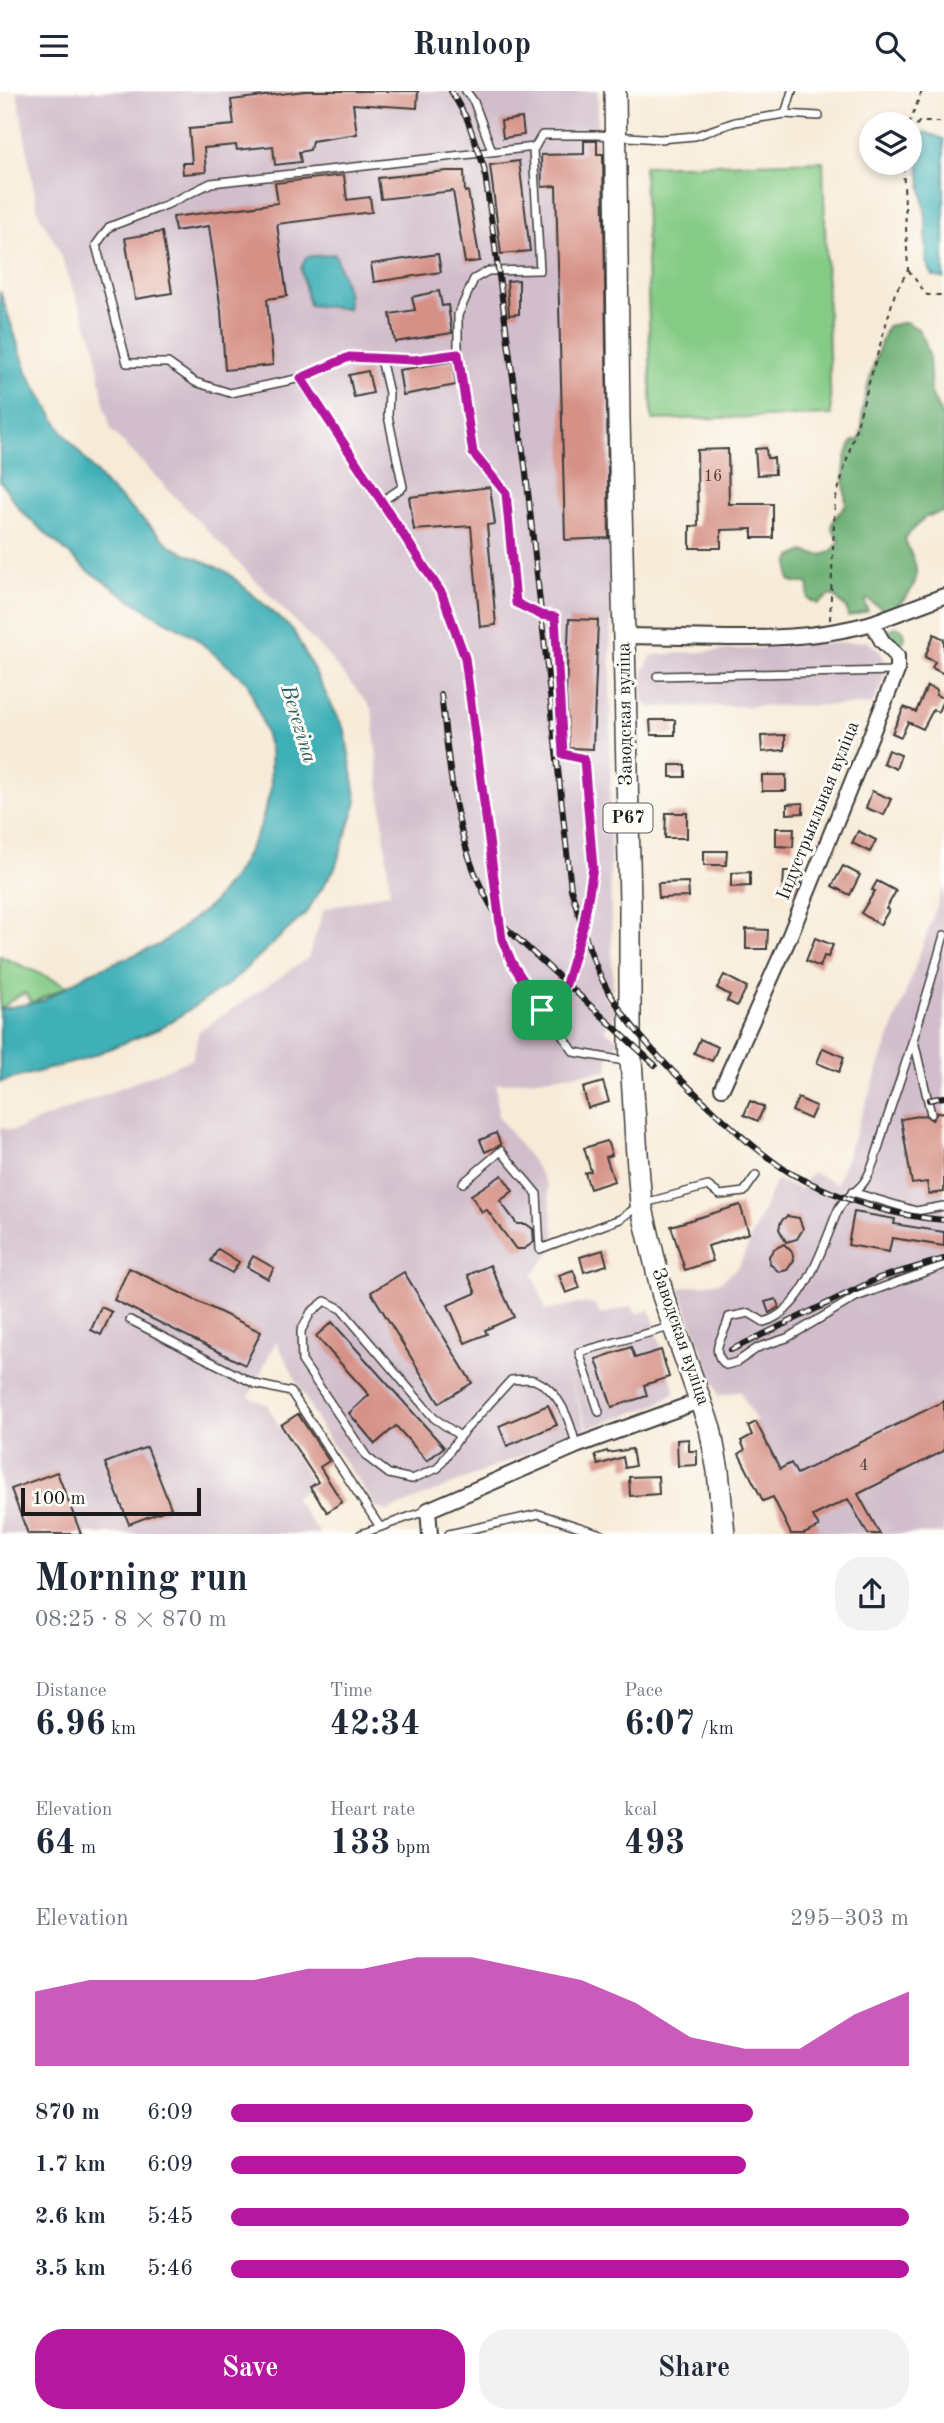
<!DOCTYPE html>
<meta charset="utf-8">
<style>
body{margin:0;font-family:"Old Standard TT",serif;background:#f2f2f3;color:#1f2937;height:100vh;display:flex;flex-direction:column;font-size:26px;white-space:nowrap}
*{box-sizing:border-box;margin:0}
p{font-size:23px;color:#747a83}
.icon{flex:none;width:38px;height:38px;fill:none;stroke:currentColor;stroke-width:2;stroke-linecap:round;stroke-linejoin:round}
.map{position:relative;height:1443px;overflow:hidden}
.side{display:flex;flex-direction:column;background:#fff;flex:1}
.side>*{flex:none}
.tools{position:absolute;left:859px;top:21px;display:grid;gap:14px}
.tools a{display:grid;place-items:center;width:63px;height:63px;border-radius:50%;background:#fff;box-shadow:0 4px 10px #0003;font-size:35px}
.scale{position:absolute;left:21px;bottom:18px;width:180px;box-sizing:border-box;padding-left:7px;border:4px solid #1c1c1c;border-top:0;font-size:19px;line-height:24px;white-space:nowrap;color:#1c1c1c;-webkit-text-stroke:5px #fdfcf7;paint-order:stroke}
.pin{position:absolute;display:grid;place-items:center;width:60px;height:60px;color:#fff;margin:-30px;border-radius:14px;box-shadow:0 4px 10px #0006}
.round{display:grid;place-items:center;flex:none;width:74px;height:74px;border-radius:28px;background:#f2f2f3}
.summary{display:flex;align-items:center;justify-content:space-between;height:119px;padding:0 35px}
h1{font-size:38px;font-weight:700;line-height:52px}
.figures{display:grid;grid-template-columns:repeat(3,1fr);gap:10px;height:119px;padding:7px 35px}
.figures div{display:grid;align-content:center}
.figures b{font-size:35px;font-weight:700}
.figures small{font-size:19px;font-weight:400}
.figures p{font-size:19px}
.chart{height:196px;padding:14px 35px}
.chart p{display:flex;justify-content:space-between}
.chart svg{width:100%;height:126px;margin-top:7px;fill:#b5179e;opacity:.7}
.primary-button{display:flex;gap:14px;margin-top:auto;padding:14px 35px}
.primary-button a{flex:1;height:80px;border-radius:28px;background:#b5179e;color:#fff;font-size:28px;font-weight:700;line-height:80px;text-align:center}
.primary-button a+a{background:#f2f2f3;color:#1f2937}
ul{padding:0 35px;list-style:none;font-size:23px}
li{display:grid;grid-template-columns:112px 84px 1fr;align-items:center;height:52px}
li i{height:18px;border-radius:9px;background:#b5179e}
header{display:flex;justify-content:space-between;align-items:center;height:91px;padding:0 35px;background:#fff;font-size:32px;font-weight:700}
.map>svg:first-child{display:block}
</style>
<header><svg class="icon" aria-label="menu" viewBox="0 0 24 24"><path d="M4 6h16M4 12h16M4 18h16"/></svg>Runloop<svg class="icon" aria-label="search" viewBox="0 0 24 24"><circle cx="10" cy="10" r="6"/><path d="M15 15l6 6"/></svg></header>
<div class="map">
<svg width="944" height="1443" viewBox="0 0 944 1443">
<rect width="100%" height="100%" fill="#fdfcf7"/>
<filter id="ink" filterUnits="userSpaceOnUse"><feTurbulence type="fractalNoise" baseFrequency=".0143" numOctaves="2"/><feDisplacementMap in="SourceGraphic" scale="14" xChannelSelector="R" yChannelSelector="G"/><feConvolveMatrix kernelMatrix="1 2 1 2 8 2 1 2 1" color-interpolation-filters="sRGB"/></filter>
<filter id="wash" filterUnits="userSpaceOnUse"><feTurbulence type="fractalNoise" baseFrequency=".00686" numOctaves="4" result="noise"/><feDisplacementMap in="SourceGraphic" scale="28" xChannelSelector="R" yChannelSelector="G"/><feGaussianBlur stdDeviation="1.57" result="paint"/><feColorMatrix in="noise" values="0 0 0 0 0 0 0 0 0 0 0 0 0 0 0 0 0 1.4 0 .05"/><feComposite in="paint" operator="in"/></filter>
<g filter="url(#wash)">
<rect width="100%" height="100%" fill="#f7ebd8"/>
<!-- industrial -->
<g fill="#d1bdcb">
<path d="M17,0H598L597,62L607,63L611,447L610,783L613,897L603,905L619,922L604,939L619,949L608,962V979L496,993L498,1025L530,1067L547,1094L555,1145L554,1157L533,1183L546,1220L574,1213H595L600,1224L632,1215L637,1223L650,1218L675,1301L656,1314L588,1337L565,1274L586,1338L388,1420L377,1417L321,1337L276,1250L249,1306L267,1314L312,1393L294,1407L320,1443H0V1036L13,1040L192,968L199,940L308,867L324,818L390,801L372,618L329,566L111,339L103,308L95,255L57,155L38,122Z"/>
<path d="M867,550L880,560L886,572L883,592L872,614L650,616L643,611L641,591L644,578L652,564Z"/>
<path d="M944,795V1443H791L773,1406L763,1410L739,1363L745,1359L741,1350L752,1344L748,1335L756,1330L740,1300L719,1305L679,1197L720,1191L739,1175L776,1089L800,1098L812,1081L837,1093Z"/>
</g>
<!-- green -->
<g fill="#85cb86" stroke="#507451" stroke-width="2">
<path d="M823,70L831,324L652,329L644,75Z"/>
<path d="M0,865L68,895L32,912L25,902L16,906L0,918Z"/>
</g>
<!-- forest -->
<g fill="#6caf73" stroke="#446648" stroke-width="2">
<path d="M906,231L918,238L924,249L929,264L931,302L944,330V421L925,426L905,447C907,456 912,464 915,473C921,494 903,514 885,520L867,508L865,511L868,520L848,526L847,518L834,505H829L818,513L808,508L809,495L806,492H796L789,489V472L792,466L804,460C820,466 830,466 840,450C838,446 834,443 833,439C829,429 842,420 846,413C844,392 841,368 853,350L859,349C866,334 860,325 864,311C870,285 877,260 887,235Z"/>
<circle cx="896" cy="545" r="9"/>
</g>
<!-- water -->
<g fill="#3fb0b7" stroke="#2e666a" stroke-width="2">
<path d="M925,41L944,48V188L933,185L926,171V127L916,55Z"/>
<path d="M335,163L347,200L348,218L309,214L301,178L306,166Z"/>
<path d="M0,200L28,283L62,340L106,394L172,456L227,481L293,539L345,640L357,711L335,777L305,823L229,893L161,937L79,970L0,991V918L43,910L89,882L159,854L211,814L238,779L260,737L271,697L270,659L261,627L247,591L193,545L148,520L88,480L22,421L0,390Z"/>
</g>
<g id="blocks">
<!-- building -->
<g fill="#d69186">
<path d="M305,0H418L417,17L353,13L357,43L312,50L310,59L299,61L301,71L275,74L273,55L237,59L236,54L204,57L206,81L183,83L182,72H192L189,38L234,34L231,9Z"/>
<path d="M522,27L524,44L503,47L501,30Z"/>
<path d="M584,50H597V63H603L609,447L565,449L556,95L542,96L541,64L584,63Z"/>
<path d="M519,70L530,160L501,163L490,74Z"/>
<path d="M447,80H464L465,101L468,100L480,170L465,172L453,100L381,108L378,87Z"/>
<path d="M344,84L347,109L370,106L372,121L277,133L287,205L267,208L273,274L225,279L221,220L209,135L175,140L173,126L278,112L275,92Z"/>
<path d="M162,141L172,202L135,208L125,147Z"/>
<path d="M438,163L441,181L374,191L371,173Z"/>
<path d="M519,189V223L509,224L507,190Z"/>
<path d="M439,200L442,215L448,214L452,242L395,251L390,223L415,219L412,206Z"/>
<path d="M453,270L456,294L403,304L399,279Z"/>
<path d="M368,280L373,302L354,306L349,284Z"/>
<path d="M766,357L767,367H774L775,383L757,384L755,358Z"/>
<path d="M728,358L729,413H773V447H752V438L721,439V457H690V435H698L697,359Z"/>
<path d="M490,396L495,433L487,434L496,534L480,536L471,435L414,439L409,406Z"/>
<path d="M569,528L598,529L593,658L569,657L566,603Z"/>
<path d="M934,543L944,548V583L932,577L935,571L925,566Z"/>
<path d="M927,595L937,599L936,604L944,607L938,621L933,619L923,638L908,631L901,646L892,642L904,616L916,621Z"/>
<path d="M650,629H675V644H651Z"/>
<path d="M785,644V659L762,661L761,645Z"/>
<path d="M888,659L901,664L896,678L883,672Z"/>
<rect x="670" y="674" width="15" height="12"/>
<rect x="762" y="684" width="24" height="16"/>
<path d="M872,700L891,708L884,724L866,717Z"/>
<path d="M803,712V722L787,723V713Z"/>
<path d="M666,722H687V747H665Z"/>
<path d="M776,737H794L793,756L776,755Z"/>
<path d="M858,740L876,749L870,761L852,752Z"/>
<path d="M704,760H727L726,774H704Z"/>
<path d="M843,775L860,784L850,804L832,795Z"/>
<path d="M784,780H803L798,799L783,798Z"/>
<path d="M750,781V795L731,796V782Z"/>
<path d="M877,790L896,800L886,818L889,819L880,834L861,822L875,800L872,799Z"/>
<path d="M688,791L689,806L659,807L658,792Z"/>
<path d="M746,838L768,839L767,858H746Z"/>
<path d="M815,847L833,854L828,866L824,865L820,876L806,870Z"/>
<path d="M724,884L747,896L737,915L727,910L730,904L717,897Z"/>
<path d="M700,948L718,956L712,970L694,962Z"/>
<path d="M823,957L844,966L839,981L817,972Z"/>
<path d="M603,991L609,1011L588,1017L583,997Z"/>
<path d="M798,1007L816,1015L810,1028L792,1020Z"/>
<path d="M750,1010L764,1016L758,1030L744,1024Z"/>
<path d="M944,1021V1101L929,1103L927,1091L912,1093L901,1028L925,1024L932,1029L937,1022Z"/>
<path d="M496,1042L501,1054L485,1061L480,1049Z"/>
<path d="M607,1050L612,1064L606,1066L614,1090L590,1098L585,1082L591,1080L584,1057Z"/>
<path d="M502,1084L513,1100L500,1110L517,1133H526L533,1138L534,1151L524,1158H516L487,1119L482,1121L471,1104Z"/>
<path d="M740,1114L749,1142L708,1155L713,1170L685,1179L671,1135Z"/>
<path d="M854,1121L895,1128L894,1133L944,1141V1155L892,1147L889,1161L848,1154Z"/>
<path d="M787,1125L799,1127L803,1138L797,1148L786,1151L779,1138L781,1130Z"/>
<path d="M784,1153L792,1161L794,1169L787,1179L779,1181L770,1173L769,1165L774,1158Z"/>
<path d="M218,1158L239,1171L232,1182L211,1170Z"/>
<path d="M603,1159L607,1174L584,1181L580,1166Z"/>
<path d="M253,1165L274,1177L268,1188L247,1176Z"/>
<path d="M490,1174L514,1226L485,1239L487,1243L465,1252L448,1214L476,1202L468,1184Z"/>
<path d="M129,1177L261,1241L245,1274L114,1209Z"/>
<path d="M573,1179L580,1197L566,1202L559,1184Z"/>
<path d="M404,1181L472,1292L439,1312L371,1201Z"/>
<path d="M776,1208L779,1216L769,1222L765,1211Z"/>
<path d="M101,1216L112,1221L101,1244L91,1239Z"/>
<path d="M332,1231L444,1356L427,1370L396,1335L375,1353L349,1322L369,1304L316,1245Z"/>
<path d="M631,1256L635,1267L661,1259L669,1286L644,1294L647,1305L612,1316L596,1268Z"/>
<path d="M944,1310V1360L858,1403L880,1443H868L848,1408L813,1425L819,1436L804,1443H791L773,1406L763,1410L739,1363L745,1359L741,1350L752,1344L748,1335L756,1331L780,1378L791,1372L797,1383Z"/>
<path d="M548,1314L557,1334L507,1355L499,1335Z"/>
<path d="M298,1323L329,1370L320,1376L342,1411L327,1421L310,1396L318,1391L281,1334Z"/>
<path d="M689,1348V1360H697V1374L678,1375L677,1349Z"/>
<path d="M147,1356L171,1417L129,1433L105,1372Z"/>
<path d="M632,1358L635,1375L625,1377L623,1366L598,1374L595,1364L607,1360L608,1362Z"/>
<path d="M57,1381L81,1443H28L11,1398Z"/>
<path d="M658,1385L659,1403L630,1405L629,1386Z"/>
</g>
</g>
</g>
<g filter="url(#ink)">
<use href="#blocks" fill-opacity="0" stroke="#3d3b38" stroke-width="2"/>
<g fill="none" stroke-linecap="round" stroke-linejoin="round">
<!-- service casing -->
<g stroke="#3d3b38" stroke-width="10">
<g id="service">
<path d="M466,0L474,11L492,60"/>
<path d="M785,23L819,25"/>
<path d="M458,263L473,362L506,402L516,512L541,524L555,526L563,663L584,668L593,777L589,802L583,835L566,893L542,919"/>
<path d="M381,268L389,302L388,325L403,396L382,410"/>
<path d="M301,287L230,302L195,291L168,272H127L96,154L109,136L166,114L211,92L535,56"/>
<path d="M657,585L896,580"/>
<path d="M944,844C927,906 908,967 887,1028C881,1045 876,1072 866,1088C860,1100 844,1105 838,1119C823,1154 805,1219 764,1231L749,1222L729,1226C725,1246 707,1258 726,1274L737,1271L759,1256L787,1247L856,1206L944,1174"/>
<path d="M914,950L931,1023"/>
<path d="M630,971L574,961L512,872L502,848L465,567L442,503L301,287L349,266L414,269L458,263V224L474,188L488,180L540,179L533,59L542,44H597L660,48L695,45L735,31L785,23L792,0"/>
<path d="M463,1092L501,1060L537,1103L540,1158L620,1128L641,1113L708,1095L720,1104L744,1101L756,1084"/>
<path d="M852,1101L916,1120L944,1115"/>
<path d="M130,1229L255,1293L291,1301L380,1436"/>
<path d="M599,1321L579,1261L670,1236"/>
<path d="M460,1345L434,1327L341,1218L325,1210L311,1221L301,1240L302,1270L367,1366L389,1383L412,1388L438,1377L460,1345L511,1289C518,1289 528,1287 534,1289C559,1298 571,1331 576,1355"/>
<path d="M361,1443L428,1419"/>
<path d="M449,1443L539,1423L601,1443"/>
</g>
</g>
<!-- minor casing -->
<g stroke="#3d3b38" stroke-width="18">
<g id="minor">
<path d="M624,545C706,545 792,555 872,532"/>
<path d="M722,997L788,849L897,580V565L882,550L872,532L944,505"/>
<path d="M430,1443L428,1419L576,1355L702,1309"/>
</g>
</g>
<!-- primary casing -->
<g stroke="#3d3b38" stroke-width="24">
<path id="primary" d="M615,0L619,328L630,812V951L636,1050L641,1113L663,1205L710,1337L718,1380L724,1443"/>
</g>
<!-- path -->
<g stroke="#3d3b38" stroke-width="2" stroke-dasharray="5 5" stroke-linecap="butt">
<path d="M909,33L922,0"/>
<path d="M910,42L919,31H944"/>
<path d="M908,179L927,204H944"/>
<path d="M830,529L835,410L895,202L908,179L903,72"/>
</g>
<!-- service -->
<use href="#service" stroke="#fff" stroke-width="7"/>
<!-- minor -->
<use href="#minor" stroke="#fff" stroke-width="14"/>
<!-- primary -->
<use href="#primary" stroke="#fff" stroke-width="21"/>
<!-- rail casing -->
<g stroke="#1c1c1c" stroke-width="6">
<g id="rail">
<path d="M451,0L467,28L484,76L526,382L571,798C581,830 590,868 607,898C643,958 697,1004 748,1051"/>
<path d="M441,603C451,684 454,766 504,835L655,974"/>
<path d="M929,1009L944,1006"/>
<path d="M741,1045C758,1058 774,1073 794,1084C840,1108 892,1125 944,1129"/>
<path d="M731,1259L879,1187L944,1168"/>
</g>
</g>
<!-- rail -->
<use href="#rail" stroke="#fdfcf7" stroke-width="3.5" stroke-dasharray="10" stroke-linecap="butt"/>
</g>
</g>
<g fill="none" stroke-linecap="round" stroke-linejoin="round" filter="url(#ink)">
<!-- route casing -->
<g stroke="#fff" stroke-width="14">
<path id="route" d="M458,263L473,362L506,402L516,512L541,524L555,526L563,663L584,668L593,777L589,802L583,835L566,893L542,919L512,872L502,848L465,567L442,503L301,287L349,266L414,269Z"/>
</g>
<!-- route -->
<use href="#route" stroke="#b5179e" stroke-width="9"/>
</g>
<g text-anchor="middle" dominant-baseline="central" stroke-width="6" stroke-linejoin="round" paint-order="stroke">
<!-- number labels -->
<g font-size="16" fill="#4a3936">
<text x="713" y="386">16</text>
<text x="864" y="1375">4</text>
</g>
<!-- shield labels -->
<rect fill="#fdfcf7" stroke="#605f5e" stroke-width="2" x="603.5" y="712.5" width="49" height="29" rx="5"/>
<g font-size="18" font-weight="bold" fill="#1c1c1c">
<text x="628" y="727">Р67</text>
</g>
<!-- street labels -->
<g font-size="19" fill="#1c1c1c" stroke="#fdfcf7">
<text transform="translate(626 623) rotate(-91)">Заводская вуліца</text>
<text transform="translate(819 720) rotate(-68)">Індустрыяльная вуліца</text>
<text transform="translate(680 1246) rotate(71)">Заводская вуліца</text>
</g>
<!-- water labels -->
<g font-size="21" font-style="italic" fill="#2c5f62" stroke="#fdfcf7">
<text transform="translate(298 633) rotate(73)">Berezina</text>
</g>
</g>
</svg>
<div class="tools">
<a><svg class="icon" aria-label="layers" viewBox="0 0 24 24"><path d="M12 4l9 5-9 5-9-5zM3 14l9 5 9-5"/></svg></a>
</div>
<div class="scale">100 m</div>
<div class="pin" style="left:542px;top:919px;background:#1e9e55"><svg class="icon" aria-label="arrive" viewBox="0 0 24 24"><path d="M6 21V4h12l-3 4 3 4H6"/></svg></div>
</div>
<section class="side">
<div class="summary"><div><h1>Morning run</h1><p>08:25 · 8 × 870 m</p></div><a class="round"><svg class="icon" aria-label="share" viewBox="0 0 24 24"><path d="M12 15V3M7 8l5-5 5 5M5 13v7h14v-7"/></svg></a></div>
<div class="figures">
<div><p>Distance</p><b>6.96<small> km</small></b></div>
<div><p>Time</p><b>42:34</b></div>
<div><p>Pace</p><b>6:07<small> /km</small></b></div>
</div>
<div class="figures">
<div><p>Elevation</p><b>64<small> m</small></b></div>
<div><p>Heart rate</p><b>133<small> bpm</small></b></div>
<div><p>kcal</p><b>493</b></div>
</div>
<div class="chart"><p><span>Elevation</span>295–303 m</p>
<svg viewBox="0 0 160 44" preserveAspectRatio="none"><path d="M0 44V18L10 14L20 14L30 14L40 14L50 10L60 10L70 6L80 6L90 10L100 14L110 22L120 34L130 38L140 38L150 26L160 18V44z"/></svg>
</div>
<ul>
<li><b>870 m</b>6:09<i style="width:77%"></i></li>
<li><b>1.7 km</b>6:09<i style="width:76%"></i></li>
<li><b>2.6 km</b>5:45<i style="width:100%"></i></li>
<li><b>3.5 km</b>5:46<i style="width:100%"></i></li>
</ul>
<div class="primary-button"><a>Save</a><a>Share</a></div>
</section>
